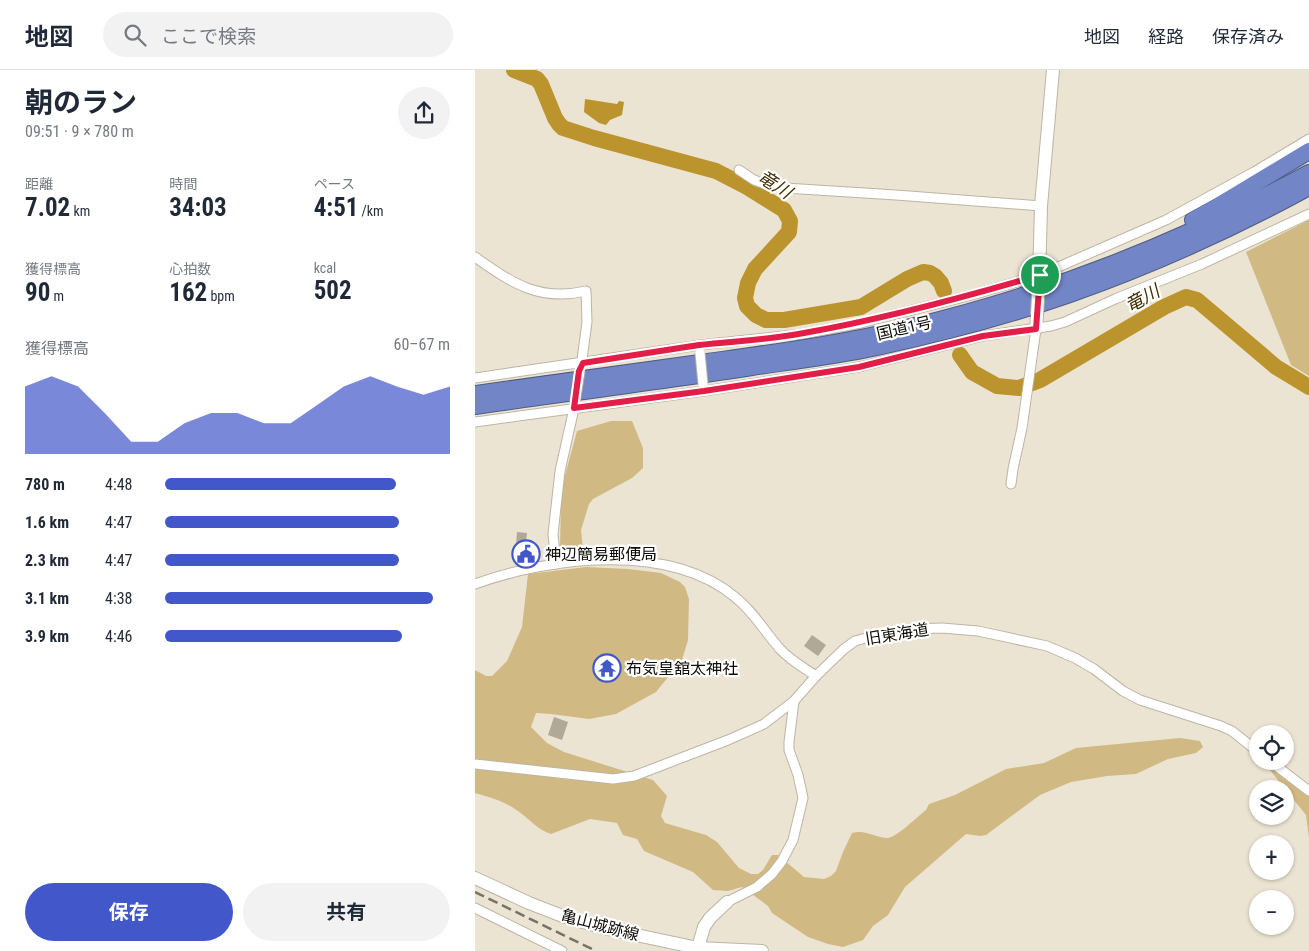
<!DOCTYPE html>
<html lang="ja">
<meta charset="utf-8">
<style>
body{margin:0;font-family:"Roboto Condensed","Noto Sans JP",sans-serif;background:#f2f2f3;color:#1f2937;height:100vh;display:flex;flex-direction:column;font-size:19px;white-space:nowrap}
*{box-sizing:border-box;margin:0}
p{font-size:16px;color:#747a83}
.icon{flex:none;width:28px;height:28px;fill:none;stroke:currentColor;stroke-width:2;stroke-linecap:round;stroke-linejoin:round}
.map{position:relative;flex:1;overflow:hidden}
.side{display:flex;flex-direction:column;background:#fff;width:475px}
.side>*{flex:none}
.fabs{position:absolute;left:774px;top:655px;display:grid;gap:10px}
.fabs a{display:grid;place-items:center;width:45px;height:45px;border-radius:50%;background:#fff;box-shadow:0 1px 4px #0004;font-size:25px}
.pin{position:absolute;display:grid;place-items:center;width:42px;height:42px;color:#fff;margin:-21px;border:2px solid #fff;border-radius:50%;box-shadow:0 1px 5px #0007}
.round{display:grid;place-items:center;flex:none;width:52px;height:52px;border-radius:26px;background:#f2f2f3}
.summary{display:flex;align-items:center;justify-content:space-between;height:85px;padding:0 25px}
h1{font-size:28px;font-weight:700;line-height:38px}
.metrics{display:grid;grid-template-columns:repeat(3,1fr);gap:8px;height:85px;padding:5px 25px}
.metrics div{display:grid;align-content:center}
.metrics b{font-size:25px;font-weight:700}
.metrics small{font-size:14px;font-weight:400}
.metrics p{font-size:14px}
.chart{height:140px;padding:10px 25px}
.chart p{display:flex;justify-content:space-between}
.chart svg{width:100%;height:90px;margin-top:5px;fill:#4157ca;opacity:.7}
.action{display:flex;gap:10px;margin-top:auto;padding:10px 25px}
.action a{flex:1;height:58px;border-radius:30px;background:#4157ca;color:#fff;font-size:20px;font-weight:700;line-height:58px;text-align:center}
.action a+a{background:#f2f2f3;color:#1f2937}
ul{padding:0 25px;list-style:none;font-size:16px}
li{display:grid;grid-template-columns:80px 60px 1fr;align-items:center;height:38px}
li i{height:12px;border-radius:6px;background:#4157ca}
header{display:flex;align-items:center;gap:30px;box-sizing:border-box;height:70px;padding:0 25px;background:#fff;border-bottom:1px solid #e0e1e3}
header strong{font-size:24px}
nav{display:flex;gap:28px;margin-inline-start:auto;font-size:18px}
.search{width:350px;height:45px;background:#f2f2f3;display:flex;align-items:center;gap:12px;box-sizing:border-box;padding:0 18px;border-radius:28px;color:#747a83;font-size:19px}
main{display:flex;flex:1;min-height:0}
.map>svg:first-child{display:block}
</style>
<header>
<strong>地図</strong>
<div class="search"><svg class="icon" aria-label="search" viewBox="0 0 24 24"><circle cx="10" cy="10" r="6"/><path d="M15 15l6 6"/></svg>ここで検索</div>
<nav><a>地図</a><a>経路</a><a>保存済み</a></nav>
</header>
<main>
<section class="side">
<div class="summary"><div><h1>朝のラン</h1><p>09:51 · 9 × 780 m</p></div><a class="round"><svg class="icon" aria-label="share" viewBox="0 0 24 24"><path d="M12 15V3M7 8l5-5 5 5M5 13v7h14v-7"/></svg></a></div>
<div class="metrics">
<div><p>距離</p><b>7.02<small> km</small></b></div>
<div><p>時間</p><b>34:03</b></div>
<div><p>ペース</p><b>4:51<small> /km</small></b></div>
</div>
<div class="metrics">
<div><p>獲得標高</p><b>90<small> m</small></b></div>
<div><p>心拍数</p><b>162<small> bpm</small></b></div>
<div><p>kcal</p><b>502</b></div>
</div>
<div class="chart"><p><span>獲得標高</span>60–67 m</p>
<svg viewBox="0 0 160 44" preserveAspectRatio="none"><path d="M0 44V11L10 6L20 11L30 24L40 38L50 38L60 29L70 24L80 24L90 29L100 29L110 20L120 11L130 6L140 11L150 15L160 11V44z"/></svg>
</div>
<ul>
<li><b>780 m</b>4:48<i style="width:81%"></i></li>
<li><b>1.6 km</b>4:47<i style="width:82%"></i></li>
<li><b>2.3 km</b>4:47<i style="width:82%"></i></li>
<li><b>3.1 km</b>4:38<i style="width:94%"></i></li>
<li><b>3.9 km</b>4:46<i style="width:83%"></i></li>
</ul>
<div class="action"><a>保存</a><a>共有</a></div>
</section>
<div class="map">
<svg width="834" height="881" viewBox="0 0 834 881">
<rect width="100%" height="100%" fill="#ece4d3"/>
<!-- green -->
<g fill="#d1b983">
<path d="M834,150V306L816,295L771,182Z"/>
<path d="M136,351H157L168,378V398L157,408L118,429L114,434L106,460L108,479L103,483L89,485L85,479L86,431L89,409L102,361Z"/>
<path d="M111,497L153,499L186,503L205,512L210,517L214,529L213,570L207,590L181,622L141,644L114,649L76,644L61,643L56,657L72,673L89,682L178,710L192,726L186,746L190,753L231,765L242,772L264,798L276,804H283L288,800L297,785H303L329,807L349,809L356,806L361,801L368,782L377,763C391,759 400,768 413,768C422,767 443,746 451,740L454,734L480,725L531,699L569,693L601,678L705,668L725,671L728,677L721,683L693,689L661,704L632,706L596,712L565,725L511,765L505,766L491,764L430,817L413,845L398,856L388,870L368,877L353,874L333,867L297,843L293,836L267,817L253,821L238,820L218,802L169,781L162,769L148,765L142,753L115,749L76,764C62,760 53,747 40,739C28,731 14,727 0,723V600L11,606H17L32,591L47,557L53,504Z"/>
<path d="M794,696L834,726V768L831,745L794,699Z"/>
</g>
<!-- water -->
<path fill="#bc942e" d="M110,29L142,34L144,31L149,32L147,45L135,50L131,55L124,53L109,42Z"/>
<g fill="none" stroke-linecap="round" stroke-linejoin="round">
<!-- river -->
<g stroke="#bc942e" stroke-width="16">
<path d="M39,0L62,9L66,14L80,48L84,54L88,58L119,68L241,101L272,117L309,140L315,151L314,162L280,199L273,213L270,228L272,236L281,245L291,250H309L386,237L432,209L448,202L455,203L460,206L466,213L469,221"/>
<path d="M485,285L497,302L522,316L544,318L565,310L689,237L711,227L722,230L801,297L834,317"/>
</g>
</g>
<!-- building -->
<g fill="#b0a898">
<path d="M42,462L52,463L50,478L62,476L64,490L44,493L41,475Z"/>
<path d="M337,565L351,575L343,586L329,576Z"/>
<path d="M79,647L93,652L87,670L73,665Z"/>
</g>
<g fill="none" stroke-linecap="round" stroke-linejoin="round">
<!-- street casing -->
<g stroke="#bcb5a4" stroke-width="11">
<g id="street">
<path d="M264,100L279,110L290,114L310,118L421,125L566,136"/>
<path d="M0,187C37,213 64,232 111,221L112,252L106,297"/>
<path d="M0,308L225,275L327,264L386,253L497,225L565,205L691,150L779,102L834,69"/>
<path d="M0,352L229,321L384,297L508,266L576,256L590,252L640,229L727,194L834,144"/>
<path d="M536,414L538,399L547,358L561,259"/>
<path d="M81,494L78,464L85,401L100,334"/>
<path d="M0,514C75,487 194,472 260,527C280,543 289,561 305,579C315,590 329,598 341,606"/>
<path d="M795,691L834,721"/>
<path d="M0,694L129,708L138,709L159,706L253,670L289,654L319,631L341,606L369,579L380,571L395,567L436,559L467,558L503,561L572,576L600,588L619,599L648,621L665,630L746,656L757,661L782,681"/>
<path d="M252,832L282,817L297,804L307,791L318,770L328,728L323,705L314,680V672L319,631"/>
<path d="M0,838L87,881"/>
</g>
</g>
<!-- secondary casing -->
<g stroke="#bcb5a4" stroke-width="14">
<g id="secondary">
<path d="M564,209L566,136L578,0"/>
<path d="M561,259L562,245"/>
<path d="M0,808L54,833L90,847L133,859L223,878L287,881"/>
<path d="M222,881L229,857L235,848L252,832"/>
</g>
</g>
<!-- highway casing -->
<g stroke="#4f5b83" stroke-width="18">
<g id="highway">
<path d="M718,150L736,140L834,81"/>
<path d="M0,324C75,314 150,304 225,293C296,283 367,274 436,257C575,224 708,171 834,103"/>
<path d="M0,336C92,323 185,311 277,297C318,291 361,286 402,277C467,263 532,246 595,224C677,195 757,159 834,117"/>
</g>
</g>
<!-- street -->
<use href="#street" stroke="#fff" stroke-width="9"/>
<!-- secondary -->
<use href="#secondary" stroke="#fff" stroke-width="12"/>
<!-- highway -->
<use href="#highway" stroke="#7285c6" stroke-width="16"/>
<!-- rail -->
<path stroke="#777267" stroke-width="2.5" stroke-dasharray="10 5" stroke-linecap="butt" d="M0,822L121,881"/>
<!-- street-bridge casing -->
<g stroke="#bcb5a4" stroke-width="11" stroke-linecap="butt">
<g id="street-bridge">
<path d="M225,283L228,314"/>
<path d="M100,332L105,301"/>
</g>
</g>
<!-- secondary-bridge casing -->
<g stroke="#bcb5a4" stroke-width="14" stroke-linecap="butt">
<path id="secondary-bridge" d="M562,245L564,209"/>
</g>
<!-- street-bridge -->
<use href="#street-bridge" stroke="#fff" stroke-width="9"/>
<!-- secondary-bridge -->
<use href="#secondary-bridge" stroke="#fff" stroke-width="12"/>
</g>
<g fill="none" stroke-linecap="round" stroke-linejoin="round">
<!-- route casing -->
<g stroke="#fff" stroke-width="10">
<path id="route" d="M565,205L561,259L508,266L384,297L229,321L99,338L104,301L108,293C146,287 185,281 224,275C259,271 294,270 329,263C409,249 487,228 565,205Z"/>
</g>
<!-- route -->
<use href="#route" stroke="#e11d48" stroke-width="6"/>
</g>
<!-- icons -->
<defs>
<g id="civic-ring" transform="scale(1.4375)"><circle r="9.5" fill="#fff" stroke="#4157ca" stroke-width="1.5"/><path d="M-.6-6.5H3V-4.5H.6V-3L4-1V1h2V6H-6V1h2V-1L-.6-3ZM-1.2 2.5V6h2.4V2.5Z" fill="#4157ca"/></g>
<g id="temple-ring" transform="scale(1.4375)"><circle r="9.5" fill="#fff" stroke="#4157ca" stroke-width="1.5"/><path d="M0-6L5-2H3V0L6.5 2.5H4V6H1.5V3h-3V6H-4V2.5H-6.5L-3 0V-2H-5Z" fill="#4157ca"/></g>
</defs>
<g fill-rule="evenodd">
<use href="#civic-ring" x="51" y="484"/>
<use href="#temple-ring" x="132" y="598"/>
</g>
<g text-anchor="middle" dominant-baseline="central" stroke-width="4.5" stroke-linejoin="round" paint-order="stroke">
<!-- street labels -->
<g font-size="16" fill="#0f0d07" stroke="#fff">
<text transform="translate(429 258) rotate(-13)">国道1号</text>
<text transform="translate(422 564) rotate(-9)">旧東海道</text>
<text transform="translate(125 855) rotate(15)">亀山城跡線</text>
</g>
<!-- poi labels -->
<g font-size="16" fill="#0f0d07" stroke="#fff" text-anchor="start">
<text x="70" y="484">神辺簡易郵便局</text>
<text x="151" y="598">布気皇舘太神社</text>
</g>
<!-- water labels -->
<g font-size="18" font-style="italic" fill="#3e2e02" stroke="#fff">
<text transform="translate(300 114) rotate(33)">竜川</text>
<text transform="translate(667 228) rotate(-29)">竜川</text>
</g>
</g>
</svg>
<div class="fabs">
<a><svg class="icon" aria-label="locate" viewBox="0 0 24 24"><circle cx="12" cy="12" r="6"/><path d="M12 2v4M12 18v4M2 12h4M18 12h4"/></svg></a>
<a><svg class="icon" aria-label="layers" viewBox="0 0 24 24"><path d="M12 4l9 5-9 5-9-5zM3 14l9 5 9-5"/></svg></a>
<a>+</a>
<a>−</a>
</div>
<div class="pin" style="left:565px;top:205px;background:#1e9e55"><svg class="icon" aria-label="arrive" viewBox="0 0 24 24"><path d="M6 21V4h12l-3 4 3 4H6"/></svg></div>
</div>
</main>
